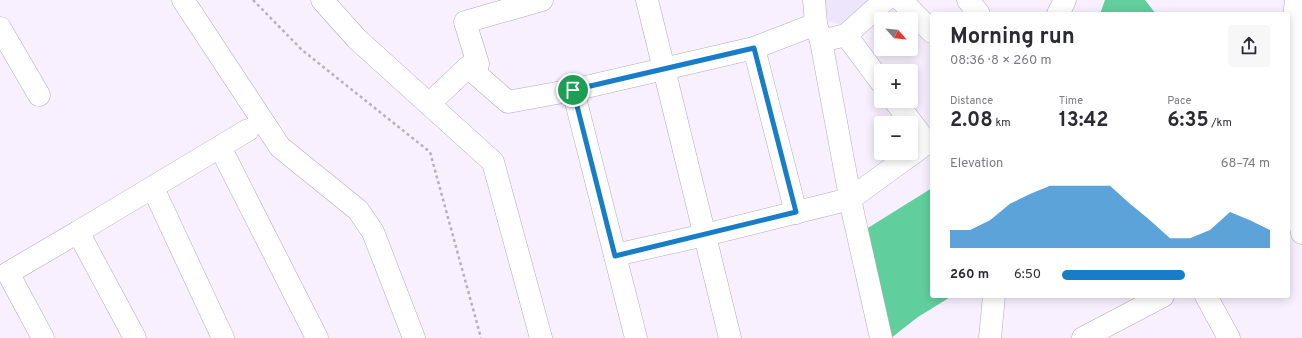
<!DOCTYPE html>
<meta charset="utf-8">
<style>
body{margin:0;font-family:Overpass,sans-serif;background:#f7f7f7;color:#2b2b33;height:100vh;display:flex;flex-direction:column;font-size:15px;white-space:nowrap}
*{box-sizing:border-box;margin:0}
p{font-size:13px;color:#7c7c81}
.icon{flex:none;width:22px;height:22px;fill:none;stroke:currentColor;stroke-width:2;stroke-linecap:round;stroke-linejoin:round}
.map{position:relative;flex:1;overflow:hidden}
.details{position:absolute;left:930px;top:12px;width:360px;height:286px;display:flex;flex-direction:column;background:#fff;border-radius:4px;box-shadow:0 2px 10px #0003}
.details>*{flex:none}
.needle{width:26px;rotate:117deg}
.fabs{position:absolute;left:874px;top:12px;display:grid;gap:8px}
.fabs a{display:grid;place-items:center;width:44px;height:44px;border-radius:4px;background:#fff;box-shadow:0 2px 10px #0003;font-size:20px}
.pin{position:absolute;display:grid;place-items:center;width:34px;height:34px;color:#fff;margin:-17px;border:2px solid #fff;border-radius:50%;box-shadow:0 1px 4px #0007}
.round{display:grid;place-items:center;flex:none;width:42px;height:42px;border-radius:4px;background:#f7f7f7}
.overview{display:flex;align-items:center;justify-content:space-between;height:68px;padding:0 20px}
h1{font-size:22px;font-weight:700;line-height:30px}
.figures{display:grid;grid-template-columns:repeat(3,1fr);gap:6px;height:68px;padding:4px 20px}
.figures div{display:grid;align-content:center}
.figures b{font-size:20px;font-weight:700}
.figures small{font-size:11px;font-weight:400}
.figures p{font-size:11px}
.chart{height:112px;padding:8px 20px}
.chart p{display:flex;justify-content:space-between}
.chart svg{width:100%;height:72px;margin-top:4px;fill:#177dc8;opacity:.7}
ul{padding:0 20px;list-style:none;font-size:13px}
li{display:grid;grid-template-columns:64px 48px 1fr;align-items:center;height:30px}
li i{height:10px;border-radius:5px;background:#177dc8}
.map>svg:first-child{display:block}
</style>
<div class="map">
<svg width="1302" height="338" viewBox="0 0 1302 338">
<rect width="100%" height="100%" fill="#f8f0fe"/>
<!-- education -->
<path fill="#ede5fb" d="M821,0H873L844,25L824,20Z"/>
<!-- forest -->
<g fill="#61cf9d">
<path d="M1105,0H1145L1156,14H1100Z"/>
<path d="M932,188V296H952L918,317L891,338L863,231Z"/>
</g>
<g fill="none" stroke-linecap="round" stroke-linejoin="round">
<!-- minor casing -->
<g stroke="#b4aabb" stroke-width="23">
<g id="minor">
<path d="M183,0L280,147L358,210L373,232L414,338"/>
<path d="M322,0L357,39L493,162L541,338"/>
<path d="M647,0L730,338"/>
<path d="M814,0L816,24L821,41L853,213L881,338"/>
<path d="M901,0L932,32"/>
<path d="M968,0L979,14"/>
<path d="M1296,0L1294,17L1297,209L1302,233"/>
<path d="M1058,14L1065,0"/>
<path d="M0,28L39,95"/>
<path d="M846,35L881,82"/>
<path d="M821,41L846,35L885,0"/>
<path d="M754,48L796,213"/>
<path d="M475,73L478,64L465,22L542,0"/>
<path d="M573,90L636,338"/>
<path d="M429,104L468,67L508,102L573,90L754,48L816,24"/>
<path d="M220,147L317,338"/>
<path d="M153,188L223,338"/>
<path d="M615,255L705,235L850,199L927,143L895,101"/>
<path d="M1206,296L1229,338"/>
<path d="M43,338L8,273L78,232"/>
<path d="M135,338L78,232L248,130"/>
<path d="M990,338L994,296"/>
<path d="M1083,338L1163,296"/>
</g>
</g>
<!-- path -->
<path stroke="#b8b1bd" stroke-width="2.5" stroke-dasharray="3 3" stroke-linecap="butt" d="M253,0L302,50L430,152L481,338"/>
<!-- minor -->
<use href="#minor" stroke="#fff" stroke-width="22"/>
</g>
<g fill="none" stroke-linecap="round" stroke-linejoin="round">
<!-- route casing -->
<g stroke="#fff" stroke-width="8">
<path id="route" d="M754,48L796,212L615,256L573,90Z"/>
</g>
<!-- route -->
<use href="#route" stroke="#177dc8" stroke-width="5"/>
</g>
</svg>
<div class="fabs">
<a><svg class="needle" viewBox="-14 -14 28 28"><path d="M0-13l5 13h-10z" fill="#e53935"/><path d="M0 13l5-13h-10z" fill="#7c7c81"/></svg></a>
<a>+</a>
<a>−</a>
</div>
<div class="pin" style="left:573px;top:90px;background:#1e9e55"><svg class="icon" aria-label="arrive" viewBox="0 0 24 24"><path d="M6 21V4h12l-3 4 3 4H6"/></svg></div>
<section class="details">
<div class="overview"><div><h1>Morning run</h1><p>08:36 · 8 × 260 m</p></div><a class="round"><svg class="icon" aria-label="share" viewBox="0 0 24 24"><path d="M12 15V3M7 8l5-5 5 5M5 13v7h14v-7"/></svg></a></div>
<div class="figures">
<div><p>Distance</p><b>2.08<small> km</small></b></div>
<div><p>Time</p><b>13:42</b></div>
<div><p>Pace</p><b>6:35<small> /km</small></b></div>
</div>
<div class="chart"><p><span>Elevation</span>68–74 m</p>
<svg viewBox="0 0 160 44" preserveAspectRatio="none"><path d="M0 44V33L10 33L20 27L30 17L40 11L50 6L60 6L70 6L80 6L90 17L100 27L110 38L120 38L130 33L140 22L150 27L160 33V44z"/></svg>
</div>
<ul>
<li><b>260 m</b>6:50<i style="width:59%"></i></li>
</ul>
</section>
</div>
